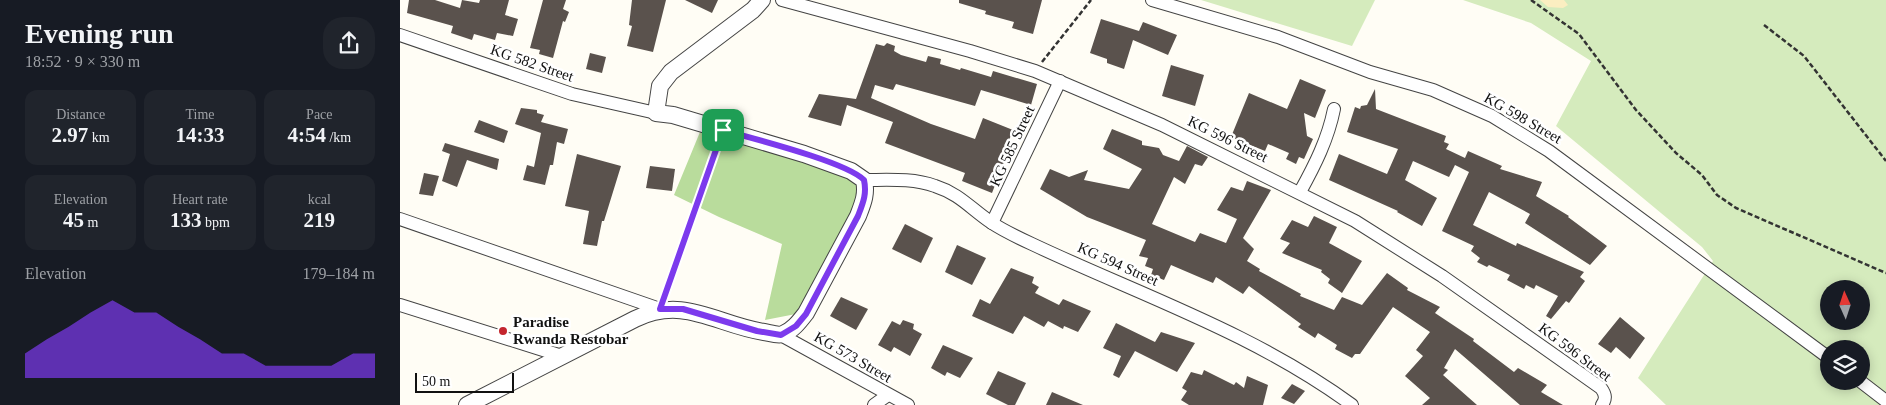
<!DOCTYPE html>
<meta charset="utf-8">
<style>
body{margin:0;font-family:Georgia,serif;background:#20242c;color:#f1f3f6;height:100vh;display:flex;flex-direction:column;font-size:19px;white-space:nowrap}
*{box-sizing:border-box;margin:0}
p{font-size:16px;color:#9ea1a6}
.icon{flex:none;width:28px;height:28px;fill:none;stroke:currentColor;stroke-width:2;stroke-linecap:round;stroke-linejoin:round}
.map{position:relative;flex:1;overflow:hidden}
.sheet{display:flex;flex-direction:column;background:#171b24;width:400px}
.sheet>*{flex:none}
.needle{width:32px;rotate:357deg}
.tools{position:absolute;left:1420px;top:280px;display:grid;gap:10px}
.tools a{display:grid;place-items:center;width:50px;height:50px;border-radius:50%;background:#171b24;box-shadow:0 2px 12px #0003;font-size:25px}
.scale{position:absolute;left:15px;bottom:12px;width:99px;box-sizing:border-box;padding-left:5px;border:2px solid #111;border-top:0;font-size:14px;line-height:18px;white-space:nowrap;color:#111;-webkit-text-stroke:4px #fff;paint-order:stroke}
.pin{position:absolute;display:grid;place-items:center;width:42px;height:42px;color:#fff;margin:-21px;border-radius:10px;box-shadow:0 2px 8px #0006}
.round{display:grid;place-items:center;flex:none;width:52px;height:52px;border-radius:20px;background:#20242c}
.overview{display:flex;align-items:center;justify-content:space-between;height:85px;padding:0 25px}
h1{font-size:28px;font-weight:600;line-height:38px}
.figures{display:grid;grid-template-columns:repeat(3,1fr);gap:8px;height:85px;padding:5px 25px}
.figures div{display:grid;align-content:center;border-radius:12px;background:#20242c;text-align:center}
.figures b{font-size:21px;font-weight:600}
.figures small{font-size:14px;font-weight:400}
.figures p{font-size:14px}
.chart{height:140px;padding:10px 25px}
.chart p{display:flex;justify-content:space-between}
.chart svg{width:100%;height:90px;margin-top:5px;fill:#7c3aed;opacity:.7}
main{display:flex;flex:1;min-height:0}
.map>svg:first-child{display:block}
</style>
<main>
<section class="sheet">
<div class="overview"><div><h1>Evening run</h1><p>18:52 · 9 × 330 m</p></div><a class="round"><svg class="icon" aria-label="share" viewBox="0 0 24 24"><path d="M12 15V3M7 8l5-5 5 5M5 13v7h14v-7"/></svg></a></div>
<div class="figures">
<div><p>Distance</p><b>2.97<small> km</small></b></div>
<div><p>Time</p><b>14:33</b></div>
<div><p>Pace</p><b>4:54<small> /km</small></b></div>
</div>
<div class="figures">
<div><p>Elevation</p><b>45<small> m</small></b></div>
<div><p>Heart rate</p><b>133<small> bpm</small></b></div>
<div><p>kcal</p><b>219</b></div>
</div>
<div class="chart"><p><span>Elevation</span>179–184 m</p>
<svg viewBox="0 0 160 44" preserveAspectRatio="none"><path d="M0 44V32L10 25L20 19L30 12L40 6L50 12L60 12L70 19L80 25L90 32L100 32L110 38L120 38L130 38L140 38L150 32L160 32V44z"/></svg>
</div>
</section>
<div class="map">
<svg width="1486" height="405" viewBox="0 0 1486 405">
<rect width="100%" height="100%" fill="#fffdf5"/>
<!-- green -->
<g fill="#d5ebbd" fill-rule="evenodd">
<path d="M801,0H975L952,46Z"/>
<path d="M1063,0H1486V405H1266L1238,378L1313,261L1302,247L1156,126L1191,61L1131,23ZM1429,289H1461V321H1429ZM1429,349H1461V381H1429Z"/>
</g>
<!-- forest -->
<path fill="#b9dc9c" d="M335,129L464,172L471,193L406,312L365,320L382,244L319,217L274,195L300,132L314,138Z"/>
<!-- sand -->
<path fill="#fbeec1" d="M1140,0H1164L1168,5L1163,8L1148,7Z"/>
<!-- building -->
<g fill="#5a524d">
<path d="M9,0H35L60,8L62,0L79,3L80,0H109L105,15L118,19L113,36L97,33L95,40L74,34L72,40L51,33L53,26L7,13Z"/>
<path d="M143,0H166L163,9L169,12L165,22L163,21L153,58L139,54L140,50L130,48Z"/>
<path d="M232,0H266L253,52L227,46L232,26L229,25Z"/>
<path d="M285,0H318L312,13Z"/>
<path d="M559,0H642L633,34L612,28L614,22L585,14L586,11L559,3Z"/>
<path d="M701,19L739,31L743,22L777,35L768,55L733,40L724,69L707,63V59L690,53Z"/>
<path d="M487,43L495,46L494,51L501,55L526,62L528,56L541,59L540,64L560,70L561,68L591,77L593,71L637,84L631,105L581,90L575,106L496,84L493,90L475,85L471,98L531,124L575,139L583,118L613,130L601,161L604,162L592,193L562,181L565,173L485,143L493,122L447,105L441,126L408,117L419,94L456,99L476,44L484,46Z"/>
<path d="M190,53L206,57L202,73L186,69Z"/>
<path d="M771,65L804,75L795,106L762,96Z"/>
<path d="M900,79L926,90L915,118L904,113L907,136L913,139L904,159L899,157L896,164L886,159L889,153L868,144L865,151L831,137L849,93L887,109Z"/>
<path d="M975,89L976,109L1046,136L1044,142L1049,144L1046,149L1065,158L1068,151L1102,166L1100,169L1142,182L1136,196L1169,216L1168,217L1207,246L1190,265L1125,223L1130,214L1089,192L1073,225L1116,246L1117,243L1184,272L1180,277L1185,281L1169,303L1166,301L1151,319L1146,316L1158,296L1136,285L1134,289L1126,285L1124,289L1107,280L1110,275L1089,265L1087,267L1077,262L1080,258L1071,251L1074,246L1042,231L1069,172L1055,165L1049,177L1013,161L1005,180L1037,198L1022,226L997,212L998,211L929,180L939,154L987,174L998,149L947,132L955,107L960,109L961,106L967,105Z"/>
<path d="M121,108L137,110V113L144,115L141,122L168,129L164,144L157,142L153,165H150L145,185L123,180L127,165L134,167L141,133L115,124Z"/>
<path d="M79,120L108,131L104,143L74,132Z"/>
<path d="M712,129L742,141V145L759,148L763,155L779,161L787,146L808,157L802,166L795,164L785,184L774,177L752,224L795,242L800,233L826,243L837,219L817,210L831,187L843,191L847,181L871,190L843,238L854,249L847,261L860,269L859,271L901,294L900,296L934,310L942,297L962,305L987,273L1008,288L1007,290L1040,307L1035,313L1074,339L1073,341L1114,372L1118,368L1147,385L1141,392L1163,405H1120L1055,349L1044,368L1048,370L1043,375L1077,405H1022L1030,398L1005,376L1023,356L1016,350L1030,332L993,307L960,354H955L952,358L935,349L937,345L918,333L915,338L898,327L901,324L849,286L843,294L816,277L813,283L771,265L764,280L751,275L753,269L745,266L748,258L739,256L746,240L687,217L640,189L650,169L669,177L688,170L684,180L729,189L742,169L703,149Z"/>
<path d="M45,143L99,159L97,170L67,160L57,187L42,181L50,154L42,151Z"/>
<path d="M177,154L221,166L204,221H202L197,246L183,244L189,211L165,206Z"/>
<path d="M250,166L275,169L272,191L246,188Z"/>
<path d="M24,173L39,176L33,196L19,194Z"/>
<path d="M914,216L937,227L929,243L962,261L942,293L928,283L930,279L921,272L922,270L882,253L890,243L880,239L892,220L908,227Z"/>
<path d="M505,224L533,238L521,263L492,249Z"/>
<path d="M557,245L586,258L572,285L545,272Z"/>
<path d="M611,268L634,277L632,283L639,287L635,293L659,305L663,299L691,311L678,332L664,326L663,329L648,321L644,327L624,316L613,334L572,316L580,299L590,304Z"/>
<path d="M441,297L468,309L456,330L430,316Z"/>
<path d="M1220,317L1245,338L1230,359L1216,347L1211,353L1198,344Z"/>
<path d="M503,320L514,324L513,329L522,334L510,356L494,347L491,352L478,345L492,321L500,325Z"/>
<path d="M716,323L755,342L761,332L795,343L777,372L735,351L719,378L713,375L721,356L703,348Z"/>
<path d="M543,345L573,358L560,378L547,372L545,376L531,368Z"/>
<path d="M804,370L834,385L836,382L844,388L847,376L868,385L863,405H789L781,400L787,391L782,388L791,372L802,375Z"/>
<path d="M598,371L626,383L615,405H608L586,394Z"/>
<path d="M892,384L905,391L894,404L881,398Z"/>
<path d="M652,392L683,405H646Z"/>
</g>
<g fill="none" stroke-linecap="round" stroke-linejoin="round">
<!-- minor casing -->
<g stroke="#444" stroke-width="14">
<g id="minor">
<path d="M382,0L570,51L635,71L762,125L955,221L1042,276L1201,388C1206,395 1206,399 1202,405"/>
<path d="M752,0L878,37L970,72L1033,90L1092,116L1149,151L1429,358"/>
<path d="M0,35L172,94L256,113"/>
<path d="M464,180C488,180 513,178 535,186C560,194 571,209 592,223C604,231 619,238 632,244C740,295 854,333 952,405"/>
<path d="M900,192C915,165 928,139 934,109"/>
<path d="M0,219L260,309"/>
<path d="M592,223L660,81"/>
<path d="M0,305L162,356"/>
<path d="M381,335L508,405"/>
<path d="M1460,381L1486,401"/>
<path d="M474,405L488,395"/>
</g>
</g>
<!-- tertiary casing -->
<g stroke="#444" stroke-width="18">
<path id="tertiary" d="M67,405L235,319C284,295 317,325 364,332C370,333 378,336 383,334C393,330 399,322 406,313L458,216C463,203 467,194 464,180L451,171L404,154L273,115L256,113L260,86L271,72L353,10L362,0"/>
</g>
<!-- path -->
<g stroke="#333" stroke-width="2.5" stroke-dasharray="5 2.5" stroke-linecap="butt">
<path d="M1131,0L1179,34L1236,110L1276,153L1302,175L1317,195L1336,208L1486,273"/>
<path d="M1364,25L1404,56L1486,161"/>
<path d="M642,62L691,0"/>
<path d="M266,297L319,144"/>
</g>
<!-- minor -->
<use href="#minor" stroke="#fff" stroke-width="12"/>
<!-- tertiary -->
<use href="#tertiary" stroke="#fff" stroke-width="16"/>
</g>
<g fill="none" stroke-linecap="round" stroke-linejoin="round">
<!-- route casing -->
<g stroke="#fff" stroke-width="10">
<path id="route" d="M323,130C351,138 447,162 464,180C467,194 463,203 458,216L406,314L396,326L381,335L357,331L283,309H260Z"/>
</g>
<!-- route -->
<use href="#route" stroke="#7c3aed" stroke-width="6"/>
</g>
<!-- markers -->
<circle fill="#c4262e" stroke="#fff" stroke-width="2" cx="103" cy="331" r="5"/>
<g text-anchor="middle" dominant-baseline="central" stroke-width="5" stroke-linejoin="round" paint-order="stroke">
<!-- street labels -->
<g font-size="15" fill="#111" stroke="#fff">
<text transform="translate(132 63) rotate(19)">KG 582 Street</text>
<text transform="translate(1123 118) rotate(30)">KG 598 Street</text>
<text transform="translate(828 139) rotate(26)">KG 596 Street</text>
<text transform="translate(612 146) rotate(-65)">KG 585 Street</text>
<text transform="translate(718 264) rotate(24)">KG 594 Street</text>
<text transform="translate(1175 352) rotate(37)">KG 596 Street</text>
<text transform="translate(453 357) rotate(30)">KG 573 Street</text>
</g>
<!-- poi labels -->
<g font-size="15" font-weight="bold" fill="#111" stroke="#fff" text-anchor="start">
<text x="113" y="322">Paradise<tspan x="113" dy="17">Rwanda Restobar</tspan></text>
</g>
</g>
</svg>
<div class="tools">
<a><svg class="needle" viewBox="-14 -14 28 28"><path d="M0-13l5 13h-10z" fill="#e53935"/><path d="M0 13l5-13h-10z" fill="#9ea1a6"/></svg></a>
<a><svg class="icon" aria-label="layers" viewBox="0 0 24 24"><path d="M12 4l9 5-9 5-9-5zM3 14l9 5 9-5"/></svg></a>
</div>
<div class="scale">50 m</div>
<div class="pin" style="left:323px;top:130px;background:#1e9e55"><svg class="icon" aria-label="arrive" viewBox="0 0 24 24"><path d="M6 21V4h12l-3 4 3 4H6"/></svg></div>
</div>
</main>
